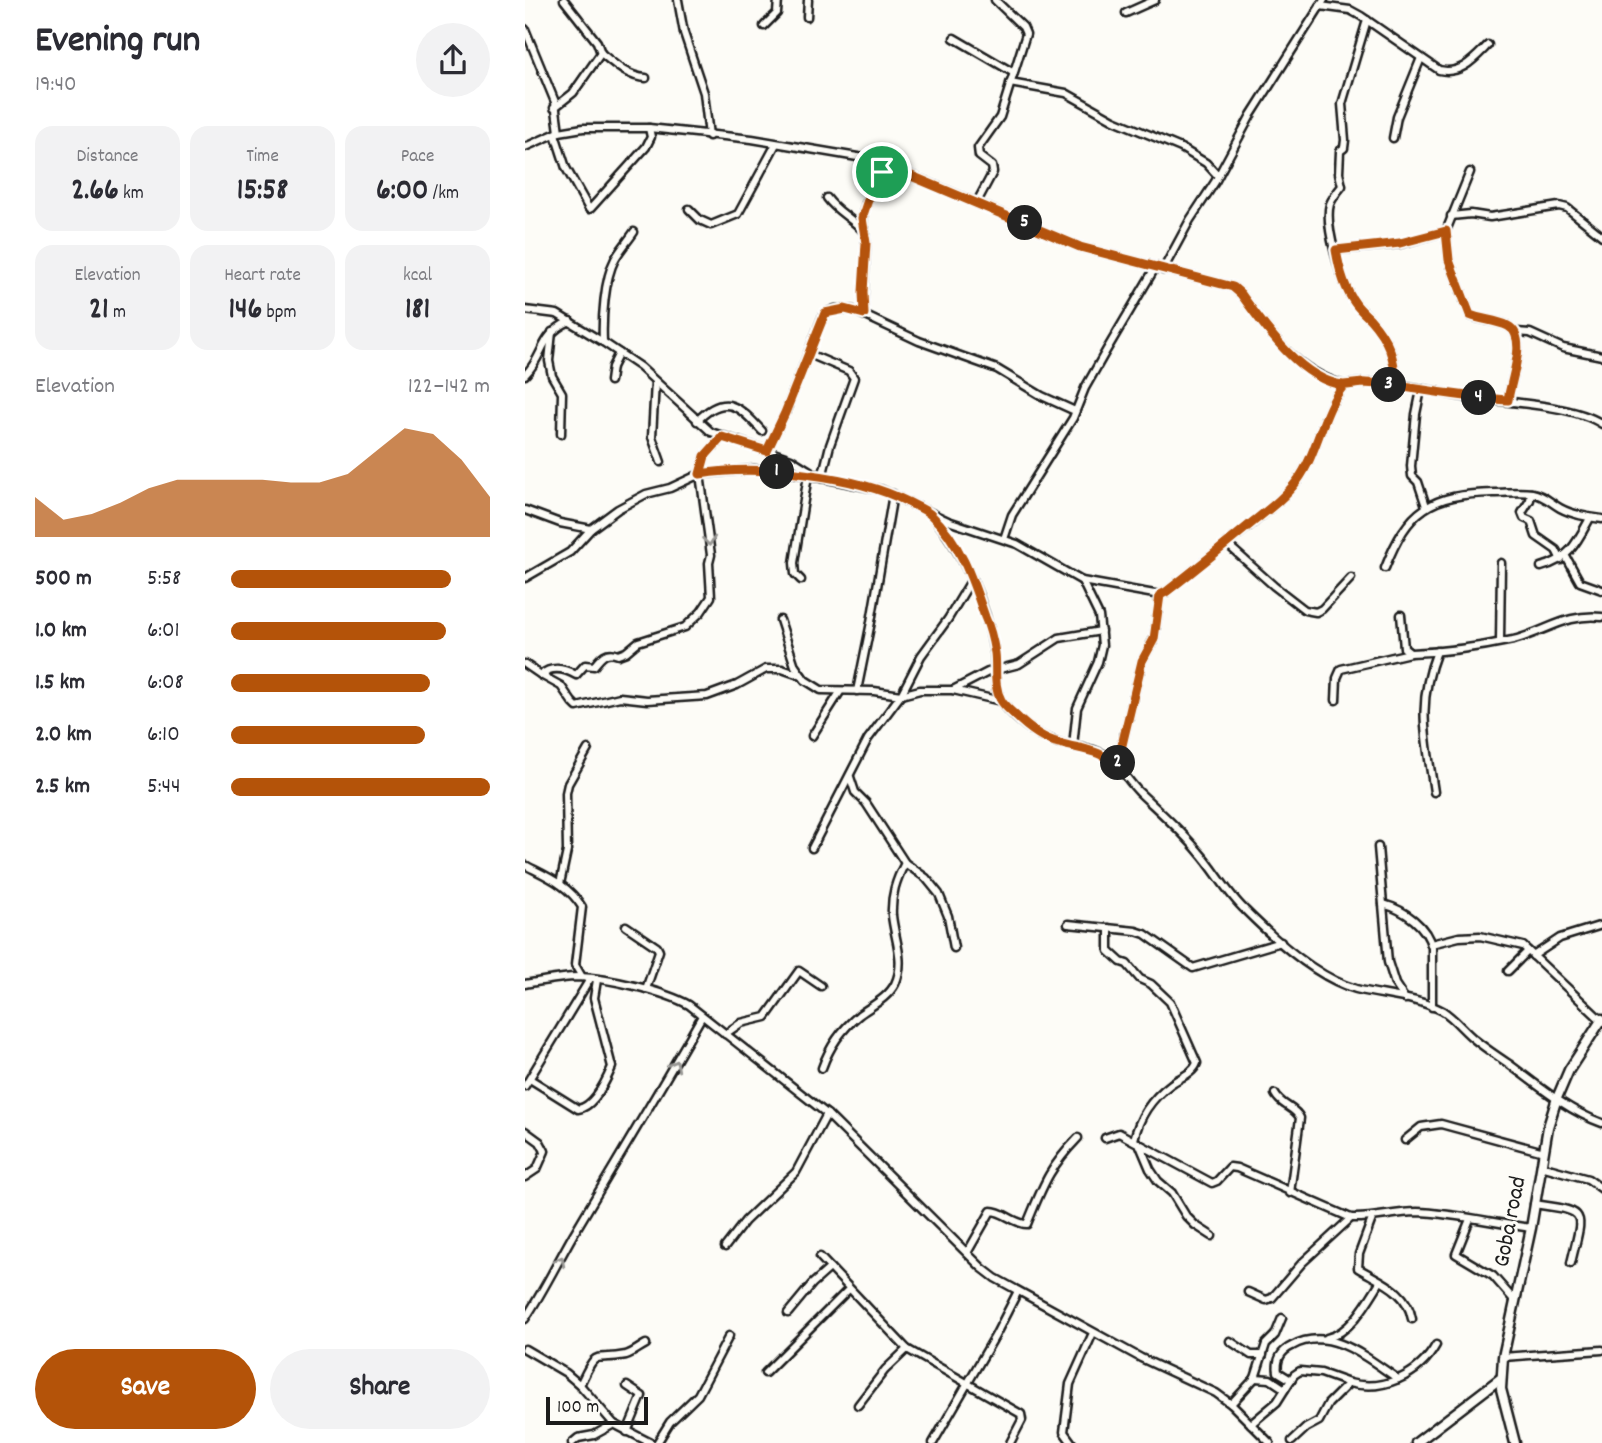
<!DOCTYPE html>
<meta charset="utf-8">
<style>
body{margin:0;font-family:Dekko,sans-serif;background:#f2f2f3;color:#2b2b33;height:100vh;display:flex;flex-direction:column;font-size:26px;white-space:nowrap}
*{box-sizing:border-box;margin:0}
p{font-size:23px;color:#7c7c81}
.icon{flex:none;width:38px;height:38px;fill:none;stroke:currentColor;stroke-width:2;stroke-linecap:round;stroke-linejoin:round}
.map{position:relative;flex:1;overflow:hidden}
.sheet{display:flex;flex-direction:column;background:#fff;width:525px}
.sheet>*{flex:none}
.scale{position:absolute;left:21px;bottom:18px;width:102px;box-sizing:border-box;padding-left:7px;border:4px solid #1c1c1c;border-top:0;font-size:19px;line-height:24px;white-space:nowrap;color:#1c1c1c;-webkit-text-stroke:5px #fdfcf7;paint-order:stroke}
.pin{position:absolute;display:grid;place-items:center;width:60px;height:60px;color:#fff;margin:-30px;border:4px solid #fff;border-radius:50%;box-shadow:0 2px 7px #0007}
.km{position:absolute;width:35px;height:35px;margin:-18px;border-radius:50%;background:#222;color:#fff;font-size:19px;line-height:35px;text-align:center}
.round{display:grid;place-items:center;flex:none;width:74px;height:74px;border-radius:37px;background:#f2f2f3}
.summary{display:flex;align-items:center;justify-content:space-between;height:119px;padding:0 35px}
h1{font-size:38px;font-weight:700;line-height:52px}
.figures{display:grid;grid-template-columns:repeat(3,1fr);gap:10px;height:119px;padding:7px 35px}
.figures div{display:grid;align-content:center;border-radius:18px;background:#f2f2f3;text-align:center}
.figures b{font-size:30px;font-weight:700}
.figures small{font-size:19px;font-weight:400}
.figures p{font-size:19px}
.chart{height:196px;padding:14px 35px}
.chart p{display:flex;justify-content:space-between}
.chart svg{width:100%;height:126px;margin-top:7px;fill:#b45309;opacity:.7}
.action{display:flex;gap:14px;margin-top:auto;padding:14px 35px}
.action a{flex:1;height:80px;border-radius:42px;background:#b45309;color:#fff;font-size:28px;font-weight:700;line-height:80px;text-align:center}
.action a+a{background:#f2f2f3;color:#2b2b33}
ul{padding:0 35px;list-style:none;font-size:23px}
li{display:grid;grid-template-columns:112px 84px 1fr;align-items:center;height:52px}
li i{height:18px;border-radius:9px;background:#b45309}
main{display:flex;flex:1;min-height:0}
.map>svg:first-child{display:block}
</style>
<main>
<section class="sheet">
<div class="summary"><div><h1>Evening run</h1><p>19:40</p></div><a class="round"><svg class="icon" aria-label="share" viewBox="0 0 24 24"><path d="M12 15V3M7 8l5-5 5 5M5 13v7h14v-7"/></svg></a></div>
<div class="figures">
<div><p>Distance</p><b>2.66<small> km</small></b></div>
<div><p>Time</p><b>15:58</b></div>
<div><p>Pace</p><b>6:00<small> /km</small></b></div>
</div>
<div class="figures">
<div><p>Elevation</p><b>21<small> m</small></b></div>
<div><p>Heart rate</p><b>146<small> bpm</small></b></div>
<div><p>kcal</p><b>181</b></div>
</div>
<div class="chart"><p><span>Elevation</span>122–142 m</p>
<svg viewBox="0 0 160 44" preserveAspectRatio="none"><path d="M0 44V30L10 38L20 36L30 32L40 27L50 24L60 24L70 24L80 24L90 25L100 25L110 22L120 14L130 6L140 8L150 17L160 30V44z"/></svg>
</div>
<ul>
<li><b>500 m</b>5:58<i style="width:85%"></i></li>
<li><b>1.0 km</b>6:01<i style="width:83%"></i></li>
<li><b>1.5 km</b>6:08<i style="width:77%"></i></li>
<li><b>2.0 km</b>6:10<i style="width:75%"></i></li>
<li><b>2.5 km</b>5:44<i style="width:100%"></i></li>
</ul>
<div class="action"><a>Save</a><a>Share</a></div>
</section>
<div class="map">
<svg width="1077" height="1443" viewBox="0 0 1077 1443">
<rect width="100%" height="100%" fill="#fdfcf7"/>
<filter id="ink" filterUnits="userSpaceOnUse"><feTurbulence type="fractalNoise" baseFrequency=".0143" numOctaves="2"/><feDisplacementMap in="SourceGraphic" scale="14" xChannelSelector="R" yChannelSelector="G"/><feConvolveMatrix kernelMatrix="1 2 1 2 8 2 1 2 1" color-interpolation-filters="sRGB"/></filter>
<g filter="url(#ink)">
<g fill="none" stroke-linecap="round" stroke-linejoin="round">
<!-- minor casing -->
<g stroke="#1c1c1c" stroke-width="11">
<g id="minor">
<path d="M153,0L159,33L179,93L184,136"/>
<path d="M795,6L825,10L836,16L914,70C936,75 949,59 963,45"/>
<path d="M601,13L630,0"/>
<path d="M282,17L283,0"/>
<path d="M842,20L817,104L820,140L819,148L815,151L814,173L817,186C812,192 808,197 805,204C799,225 816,279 826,297C832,307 840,313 847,321C864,341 871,360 870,385"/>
<path d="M239,26L252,13L253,0"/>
<path d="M0,29L30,102L34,132"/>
<path d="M429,38L489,73"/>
<path d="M76,53C89,64 103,77 121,78"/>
<path d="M485,83L541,93L589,120L656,148L681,163L693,176"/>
<path d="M29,108L48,93L76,53L72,42L39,0"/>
<path d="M30,134L41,168L64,209L66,208L121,147L126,137L124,128"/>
<path d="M868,138L872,117L896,58"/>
<path d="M0,147L34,132L58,128H124L227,139L350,160L555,247L708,287L716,294C746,335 769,370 819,385"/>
<path d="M945,172L921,231L924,260L945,315C957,321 971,320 983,326C1004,337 985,382 983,400"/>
<path d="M302,198C313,213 326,217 339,232"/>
<path d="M452,202L468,172L467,166L454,156L453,148L475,117L501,34L498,27L470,0"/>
<path d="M164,209L175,220L186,225L213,214L251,144"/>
<path d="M926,216L946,214L965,217L1034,206L1042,208L1077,236"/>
<path d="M811,250L875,244L921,231"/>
<path d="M638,270L665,220L690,182L726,115L799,0"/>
<path d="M0,310L32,314L78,342L115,367L186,432L266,459L293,476"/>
<path d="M339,314C337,290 341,266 341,242C340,233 337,224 338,215C341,196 355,182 358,164"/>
<path d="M27,332L24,361L27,376L37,393L36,434"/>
<path d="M991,332L1005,333L1038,348L1077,356"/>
<path d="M78,342C77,319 79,280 90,259C95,250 103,241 109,232"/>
<path d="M284,354L324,371L329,378L305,445L297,478"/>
<path d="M0,375C21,354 13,336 45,321"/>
<path d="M85,381L87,367L94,353"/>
<path d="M130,382L127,437L136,462"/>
<path d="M896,390L891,414L886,466L887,476L893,482L901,506"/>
<path d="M172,421C200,392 214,406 237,431"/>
<path d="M242,451L260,413L298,316L301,313L310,309L328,310L394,341L472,369L517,396L550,411"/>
<path d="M1006,493L1005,500L997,513L999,518L1006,521L1011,536L1031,550L1036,560"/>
<path d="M0,510L35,523L66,529"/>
<path d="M406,514C438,552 461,602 469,651C472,667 467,689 478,703C496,726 519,741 548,746C560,749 573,749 583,757C595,766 603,781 614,792C635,812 656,830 674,852C690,870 702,893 720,910C748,938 792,978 831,989C859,996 892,997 918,1011C930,1019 938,1030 949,1039C960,1048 972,1056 984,1064C1012,1085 1043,1111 1077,1123"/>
<path d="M479,539L487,515L548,418L560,388L581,351L630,268"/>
<path d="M702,544L749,586L780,610L791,612L797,609L826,578"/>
<path d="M1040,555L1055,582L1077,590"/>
<path d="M1016,567C1044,560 1052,542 1065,518"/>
<path d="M860,568C883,509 906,494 969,493C982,493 995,491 1007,493C1019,495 1026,503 1035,508C1048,515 1063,517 1077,519"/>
<path d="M0,578L45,552L66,529L93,509L121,494L145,488L175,474L229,469L283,475L357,490L423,521L492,544L557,581L635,595L641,592C670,569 700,545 729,522C744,509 760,497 772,481C793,453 797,411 819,385C860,377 906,392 946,398C981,402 1049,405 1077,424"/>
<path d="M276,580L270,574L269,563L283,475"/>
<path d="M876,615L879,648L885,653C919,652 955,647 988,640C1021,632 1041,613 1077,617"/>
<path d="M255,620L270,666L280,680L296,690L349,691L376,695L395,690H428L476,701"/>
<path d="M975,641L976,563"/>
<path d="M0,664L16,675C26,666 39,668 51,675L60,665L69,666C76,657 81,650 93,655L101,652L113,642L160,627L176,612L186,597L184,563L186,555L175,474L180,456L197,437"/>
<path d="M16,675L36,686L47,702L52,707L95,697L122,700L182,696L212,685L241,669H257L277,676"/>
<path d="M428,690L463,672L494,664L534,638L576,631"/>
<path d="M332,691L346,622L368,494"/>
<path d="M811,700L812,678L816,669L885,653"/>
<path d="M287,736L315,692"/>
<path d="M548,746L552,708L573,662L577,645L574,616L557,581"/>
<path d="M592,766L617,661L629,639L635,595"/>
<path d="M325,777L330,792L341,803L380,863L401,878L414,894L423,916L429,948"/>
<path d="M909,792C901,737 891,705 912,651"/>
<path d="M853,847L863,962L870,984L880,999"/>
<path d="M287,848L343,739L376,695L396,656L423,619L447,579"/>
<path d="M0,865C21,876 44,885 57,907L50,965L57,977"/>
<path d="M35,884L42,851L41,793L43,784L63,749"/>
<path d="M858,904C880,910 902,926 907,948V1007"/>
<path d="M543,924L611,931L620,934L668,968L756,942"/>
<path d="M101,926L132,947L134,951L121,989"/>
<path d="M584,928V951L596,962L602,964L615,979L626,984L645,1002L672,1063C668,1074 655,1077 646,1084C626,1099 614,1116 609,1140"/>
<path d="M906,944L934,937L955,936L998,946L1076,1020"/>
<path d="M1008,956L1035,938L1077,925"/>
<path d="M983,971L1003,951"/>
<path d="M0,984C17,981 36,977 54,977C83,978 139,991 164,1005L302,1114L457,1268L470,1278L616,1358L691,1393L706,1404L745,1443"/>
<path d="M200,1034L216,1023L241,1017L274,971L296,986"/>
<path d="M297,1068C304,1048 317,1029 334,1015C346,1006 363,998 370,984C381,961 369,938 367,915C366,895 371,880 380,863"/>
<path d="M5,1079L53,1109C69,1107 81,1081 87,1067L69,998L72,980"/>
<path d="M0,1086L65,979"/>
<path d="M750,1094C756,1106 770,1107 775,1118L765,1193"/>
<path d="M0,1131L15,1142L20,1151L12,1169L0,1177"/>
<path d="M580,1138L594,1133L687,1183L692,1181L705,1167L712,1168L826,1218C850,1219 869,1212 892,1212C930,1213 968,1223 1006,1228"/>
<path d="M880,1140L896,1127L916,1124L1019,1152"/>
<path d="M614,1143L625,1169L633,1181L647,1193L661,1216L670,1225L687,1236"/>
<path d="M1016,1166L1063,1179L1077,1189"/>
<path d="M1009,1204C1065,1212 1058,1211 1046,1263"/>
<path d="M847,1219L834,1254L833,1268C856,1282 882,1290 887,1319"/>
<path d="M945,1219L931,1254L968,1276L989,1300"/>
<path d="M200,1247L220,1221L271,1172L302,1114"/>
<path d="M442,1253L466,1211C479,1211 489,1224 502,1224C518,1186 523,1169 553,1138"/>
<path d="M295,1257L382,1349L496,1414L497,1420L485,1443"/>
<path d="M723,1292L741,1300L747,1298L777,1263L826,1218"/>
<path d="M263,1313L287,1284L305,1268"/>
<path d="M0,1319C18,1292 32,1263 48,1235C91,1162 135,1090 177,1016"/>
<path d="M802,1338C826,1333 843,1301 855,1282"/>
<path d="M705,1341L726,1355H738"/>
<path d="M0,1349L41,1373L55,1385L89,1424L126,1443"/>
<path d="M978,1357L1077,1350"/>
<path d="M240,1373L324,1289"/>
<path d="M730,1378L745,1379L760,1389"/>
<path d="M766,1380L753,1372C751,1360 756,1351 767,1346C805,1325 842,1358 873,1379"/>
<path d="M55,1385C73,1346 68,1362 101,1355C108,1353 115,1347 121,1344"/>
<path d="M102,1386L117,1396L102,1432"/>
<path d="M706,1404L730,1378L741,1344L750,1335L757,1318"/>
<path d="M333,1405L360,1370L382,1349"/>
<path d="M726,1424L752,1402L769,1375L775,1371L796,1373L824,1383"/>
<path d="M767,1441L781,1428L794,1421L803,1404L824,1383C857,1392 894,1376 911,1345"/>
<path d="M47,1443L53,1438L69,1435L89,1424"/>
<path d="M132,1443L145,1422L173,1395L204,1336"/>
<path d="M408,1443L470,1336L493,1291"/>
<path d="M547,1443L539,1432L545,1384L568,1333"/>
</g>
</g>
<!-- tertiary casing -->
<g stroke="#1c1c1c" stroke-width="13">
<g id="tertiary">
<path d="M891,1443L976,1378"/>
<path d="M990,1443L976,1389L978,1357L1006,1228L1023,1127L1032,1098L1044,1070L1077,1019"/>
</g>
</g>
<!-- minor -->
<use href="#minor" stroke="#fdfcf7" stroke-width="6"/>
<!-- tertiary -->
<use href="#tertiary" stroke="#fdfcf7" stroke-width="8"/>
</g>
<!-- one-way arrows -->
<defs><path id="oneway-chevron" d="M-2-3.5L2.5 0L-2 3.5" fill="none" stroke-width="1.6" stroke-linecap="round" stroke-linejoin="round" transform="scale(1.75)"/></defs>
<g stroke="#989794">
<use href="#oneway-chevron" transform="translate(184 541) rotate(84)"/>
<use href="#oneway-chevron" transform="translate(150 1065) rotate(-62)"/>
<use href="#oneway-chevron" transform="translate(35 1261) rotate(-63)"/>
</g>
</g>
<g fill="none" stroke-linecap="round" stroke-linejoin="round" filter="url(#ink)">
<!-- route casing -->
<g stroke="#fff" stroke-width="14">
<path id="route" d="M357,172L346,191L337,218L341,243L338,292L339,314L320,309L300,313L260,413L242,451L197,437L180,456L175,474C233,464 330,475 383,502C390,506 400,509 406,515C435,541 448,581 460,617C465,628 468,641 470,653C472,668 468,686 476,700C479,706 486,711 490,715C503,728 517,739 534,743C557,750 575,749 592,766L617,661L629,639L635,595L641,592C671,569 700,545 729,521C744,509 760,497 772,481C793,453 797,411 819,385L838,383L870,385C871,359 863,339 845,319C840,314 834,309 830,303C819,288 814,268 811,250L875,243L921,231L924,260L945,315C957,320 971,320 983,326C1004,337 985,382 983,400C945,398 908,391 871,386C861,384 849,383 839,383C832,383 824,386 818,385C776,380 739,326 716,294L708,287L555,247L358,164L357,172"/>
</g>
<!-- route -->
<use href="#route" stroke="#b45309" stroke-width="9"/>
</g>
<g text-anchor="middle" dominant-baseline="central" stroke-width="6" stroke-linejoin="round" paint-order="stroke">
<!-- street labels -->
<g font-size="24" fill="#1c1c1c" stroke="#fdfcf7">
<text transform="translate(986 1222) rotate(-79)">Goba road</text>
</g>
</g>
</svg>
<div class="scale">100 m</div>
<div class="pin" style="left:357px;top:172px;background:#1e9e55"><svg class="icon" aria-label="arrive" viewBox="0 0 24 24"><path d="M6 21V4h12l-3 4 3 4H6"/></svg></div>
<b class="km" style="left:252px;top:472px">1</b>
<b class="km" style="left:593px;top:763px">2</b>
<b class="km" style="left:864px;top:385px">3</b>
<b class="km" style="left:954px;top:398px">4</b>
<b class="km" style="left:500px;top:223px">5</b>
</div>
</main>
